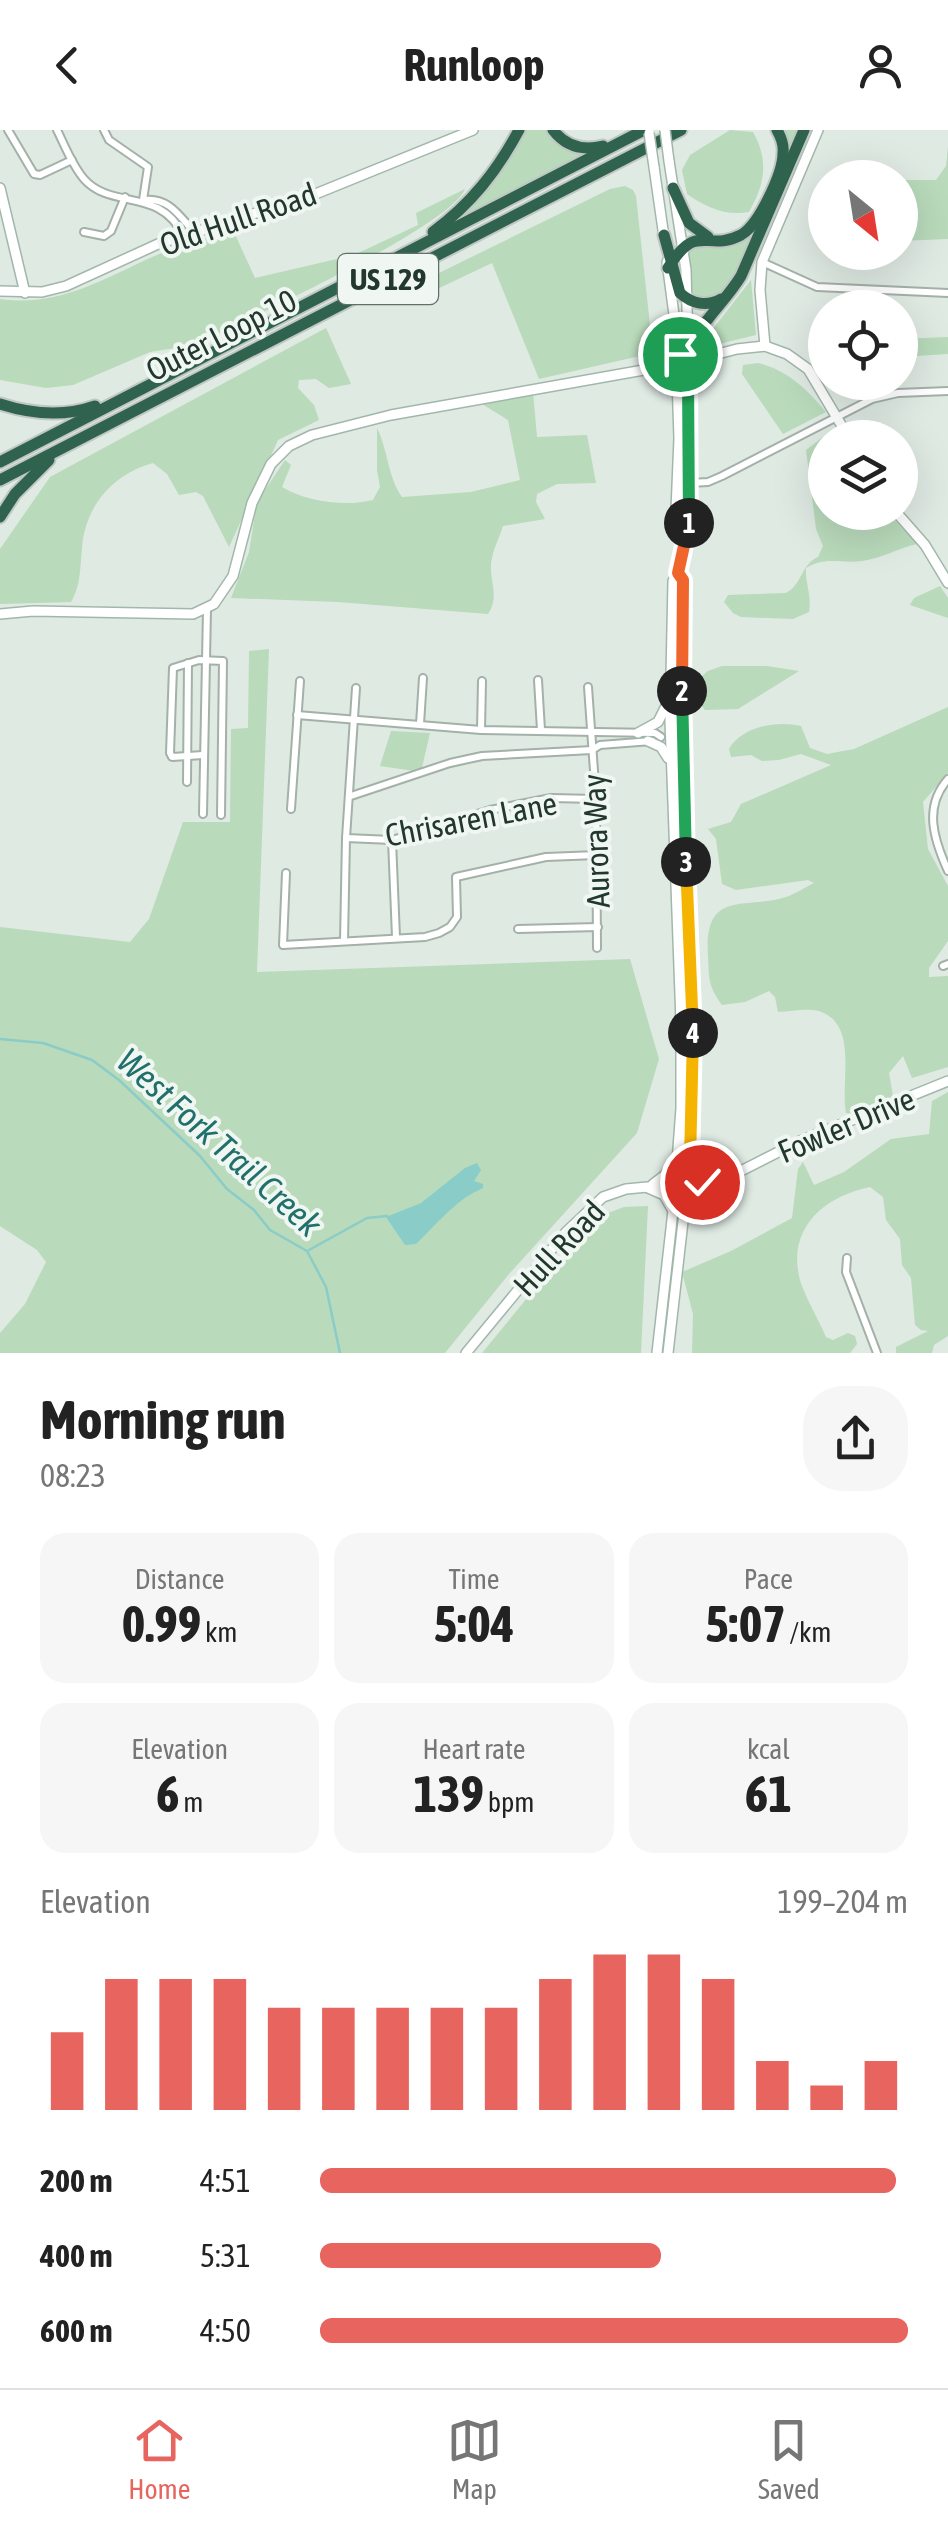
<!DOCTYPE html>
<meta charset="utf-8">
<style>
body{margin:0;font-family:"Asap Condensed",sans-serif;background:#f6f6f6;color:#222;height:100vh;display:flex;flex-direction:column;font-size:38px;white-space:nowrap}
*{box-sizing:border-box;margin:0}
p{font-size:32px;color:#767676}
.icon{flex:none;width:55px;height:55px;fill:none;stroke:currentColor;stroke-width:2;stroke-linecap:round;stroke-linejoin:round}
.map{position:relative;height:1223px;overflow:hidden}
.sheet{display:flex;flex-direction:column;background:#fff;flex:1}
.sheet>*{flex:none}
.needle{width:65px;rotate:150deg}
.fabs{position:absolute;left:808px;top:30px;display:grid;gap:20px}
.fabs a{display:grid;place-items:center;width:110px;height:110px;border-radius:50%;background:#fff;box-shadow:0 10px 40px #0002;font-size:50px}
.pin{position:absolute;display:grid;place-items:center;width:85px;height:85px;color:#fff;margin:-42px;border:5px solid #fff;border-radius:50%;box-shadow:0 2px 10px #0007}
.km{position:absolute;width:50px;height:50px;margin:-25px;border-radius:50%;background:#222;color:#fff;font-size:28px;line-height:50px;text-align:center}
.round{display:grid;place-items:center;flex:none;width:105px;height:105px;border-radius:40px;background:#f6f6f6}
.head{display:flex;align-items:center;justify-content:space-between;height:170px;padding:0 40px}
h1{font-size:55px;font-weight:700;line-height:75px}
.figures{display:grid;grid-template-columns:repeat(3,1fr);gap:15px;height:170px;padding:10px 40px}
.figures div{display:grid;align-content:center;border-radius:25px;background:#f6f6f6;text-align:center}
.figures b{font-size:50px;font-weight:700}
.figures small{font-size:28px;font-weight:400}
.figures p{font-size:28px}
.chart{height:280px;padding:20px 40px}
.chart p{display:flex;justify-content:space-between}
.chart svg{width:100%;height:180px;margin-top:10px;stroke:#e8645f;stroke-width:6}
ul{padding:0 40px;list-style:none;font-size:32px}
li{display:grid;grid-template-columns:160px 120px 1fr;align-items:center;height:75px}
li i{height:25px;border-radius:12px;background:#e8645f}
header{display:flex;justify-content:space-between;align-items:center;height:130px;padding:0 40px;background:#fff;font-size:45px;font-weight:700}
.tabs{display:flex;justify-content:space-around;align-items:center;height:140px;border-top:2px solid #e0e0e0;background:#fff;font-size:28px;color:#767676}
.tabs a{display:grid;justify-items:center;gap:5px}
.tabs .selected{color:#e8645f}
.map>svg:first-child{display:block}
</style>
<header><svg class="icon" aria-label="back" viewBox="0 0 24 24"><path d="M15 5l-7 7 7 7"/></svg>Runloop<svg class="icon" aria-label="person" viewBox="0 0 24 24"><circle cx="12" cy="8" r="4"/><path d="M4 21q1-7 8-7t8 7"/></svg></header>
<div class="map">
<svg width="948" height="1223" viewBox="0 0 948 1223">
<rect width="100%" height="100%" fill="#dfeae3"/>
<!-- green -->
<g fill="#b9dabb">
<path d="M522,0H550L580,22L581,27L454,93L453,91Z"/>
<path d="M730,0L753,2C769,31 765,54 749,82C725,86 707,78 687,64L682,40L690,25Z"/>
<path d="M780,0H801L749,124L721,167L691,169L686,118L738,108L782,39Z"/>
<path d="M948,16V109L900,111V50H936L946,36Z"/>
<path d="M625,56L633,60L636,66L653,223L539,249L492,133L435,160L434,151L437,144L610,59Z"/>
<path d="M465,59C450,96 257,184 211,208L188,216L150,222L73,255L46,258L0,250V169C57,177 100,151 150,128C177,116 205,108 233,100L255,148L354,125L418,95L416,83Z"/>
<path d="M751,150L756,205L715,215L708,213L712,200Z"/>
<path d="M326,198L351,254L329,258L316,249L299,250L298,258L314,275L319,290L278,310L229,417L203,366L196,362L179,365L167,344L153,333C113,344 85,376 82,418C80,436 81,456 71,472L0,474V419L50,347Z"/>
<path d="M948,207V224L900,227V209Z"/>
<path d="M758,233C789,241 806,259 826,282L783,304L742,244L743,235Z"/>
<path d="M533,262L537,307L587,305L596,353L557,354L537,364L536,372L545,389L503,396C500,406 494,417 492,428C487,447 501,465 488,484L338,472L231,468L249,422L257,372L285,330L291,335L282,357C307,372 346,377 373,370L380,357L377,340V298C388,320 388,348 402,367L471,362L520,350L508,290L482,274Z"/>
<path d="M823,307H832L825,308V382L888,383L917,414C899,418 880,429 862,431C841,434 826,426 806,438C805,453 812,466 809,482L793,489L741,487L733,483L724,472L728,465L786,463C802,455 801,434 818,427L823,416L816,399L806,320Z"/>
<path d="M940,456L948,468V488L910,475L914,468Z"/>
<path d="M269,519L257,842L630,829L659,929L637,1003L509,1144L445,1223H0V1203L25,1174L46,1132L37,1120L0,1096V797L130,812L149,789L183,692H230L231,599L248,598L249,521Z"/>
<path d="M722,536H767L799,541L738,579L705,580L694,567L697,550L708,541Z"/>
<path d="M948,577V643L923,672L928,719L948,756V811L929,838V847L948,846V937L912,948L903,926L889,943L893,966C884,976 859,986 846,983C840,951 859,894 819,881C807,878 791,881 778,882L775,867L769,861L745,872L722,875C708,856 709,848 708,825C704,758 746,780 786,767C796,764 805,757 814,753L808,750L736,760L722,754L716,709L708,699L731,692L741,674L831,635L801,624L779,630L762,631L751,625L731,627L729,619C742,597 776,590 801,596L810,618L827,624L854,619Z"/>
<path d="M391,601L430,603L421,642L380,636Z"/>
<path d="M948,962V1206L934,1215L932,1223H896V1217L928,1201L921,1200L915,1195L911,1148L902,1135L900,1109L886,1090L883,1067L870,1057C825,1066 786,1098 800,1150C804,1165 819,1190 826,1207L833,1210L848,1203L855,1206L857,1214L850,1223H692L693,1184L682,1142L731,1121L792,1088L798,1039L803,1032L814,1055L844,1042L891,1009L929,1004L932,971Z"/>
<path d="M648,1076L641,1223H482L592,1089L624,1077Z"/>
</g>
<!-- water -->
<path fill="#8accc8" d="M477,1033L481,1040L474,1051L483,1054V1058C455,1070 438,1093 416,1114L405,1115L386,1087L421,1073L465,1038Z"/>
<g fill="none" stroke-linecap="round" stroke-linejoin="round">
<!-- stream -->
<g stroke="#8accc8" stroke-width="2.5">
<path d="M0,909L43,913L92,930L119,950L200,1026L227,1059L254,1080L270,1100L307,1121L326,1157L340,1223"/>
<path d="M309,1120L367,1088L387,1086"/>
</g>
<!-- street casing -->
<g stroke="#a3b1a9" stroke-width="10">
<g id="street">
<path d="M8,0L34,44L40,45L72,30"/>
<path d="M57,0C65,16 72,35 84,49C111,80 160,57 183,105"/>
<path d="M104,0L109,10L148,37L143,70"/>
<path d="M144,70C168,67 179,85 194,102"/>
<path d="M84,102L104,106L111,101L125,67"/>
<path d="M762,132L817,157L948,163"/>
<path d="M690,353L708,352L722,346L872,269L898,263L948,261"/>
<path d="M538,550L541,600"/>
<path d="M588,557L596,669L597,818"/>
<path d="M297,585L481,600L655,603L661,607"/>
<path d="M420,594L423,548"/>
<path d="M481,600L482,551"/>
<path d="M203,625L172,627L170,623L173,538L199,530L223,531L221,685"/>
<path d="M948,649C923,677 934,710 948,741"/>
<path d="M187,652L188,533"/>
<path d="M351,666L450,633L482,626L592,620L600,615L652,611"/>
<path d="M291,679L300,551"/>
<path d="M203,684L207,479"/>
<path d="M346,708L392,710L490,680L551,668L596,669"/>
<path d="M392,710L396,807"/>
<path d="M286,743L283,815L425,807L439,803L450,797L457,787L456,747L546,727L597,725"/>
<path d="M518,799L598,797"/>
<path d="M344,811L346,708L356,558"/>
<path d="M943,836L948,834"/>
<path d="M847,1128L846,1142L877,1223"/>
</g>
</g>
<!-- secondary casing -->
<g stroke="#a2b7ab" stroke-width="12">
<g id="secondary">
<path d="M669,31L686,140L688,216"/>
<path d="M654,37L664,107"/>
<path d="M0,58L25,163"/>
<path d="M667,132L678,215L683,233"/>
<path d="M0,161L42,162L66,156L158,114L313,65L473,0"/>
<path d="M765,216L760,160L762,132L818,0"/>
<path d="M896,382L925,415L948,453"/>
<path d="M682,413L675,404L679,308L677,249L683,236"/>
<path d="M0,484L33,481L193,484L214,474L233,446L252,373L271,334L289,316L312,305L391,285L683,233L737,219L765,216L787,224L808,239L849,308"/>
<path d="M638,603L658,592L667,574"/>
<path d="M648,611L661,617L668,628"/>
<path d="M653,1054L665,1045L675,1028"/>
<path d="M648,1058L664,1065L672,1079"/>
<path d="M466,1223L566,1102L603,1067L626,1059L723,1050L800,1011L948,951"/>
<path d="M657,1223L674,1072L681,978V892L670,591L673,451C682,436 680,417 689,400L688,248L683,239"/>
<path d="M668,1223L689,1039L693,925L682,603L683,450L678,443"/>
</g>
</g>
<!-- highway casing -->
<g stroke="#c1c7c4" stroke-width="15">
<g id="highway">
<path d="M553,0C566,17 583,21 603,16"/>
<path d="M673,58L689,93L708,107"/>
<path d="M433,102C471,74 497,41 519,0"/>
<path d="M664,105L680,163C692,174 707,177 721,169"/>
<path d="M668,138C698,90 706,123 741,105C759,95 783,43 783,23C784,15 781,7 777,0"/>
<path d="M688,219C702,191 725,172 741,146L804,0"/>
<path d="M0,274C31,284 64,287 95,276"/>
<path d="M0,332L644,0"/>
<path d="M0,350L681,0"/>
<path d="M0,387L15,364L49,330"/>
</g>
</g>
<!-- street -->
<use href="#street" stroke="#fff" stroke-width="6"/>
<!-- secondary -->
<use href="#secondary" stroke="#fff" stroke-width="9"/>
<!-- highway -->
<use href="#highway" stroke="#2f634d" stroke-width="11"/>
<!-- secondary-bridge casing -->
<g stroke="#a2b7ab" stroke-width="12" stroke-linecap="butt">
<g id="secondary-bridge">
<path d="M665,0L669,31"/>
<path d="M649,3L654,37"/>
</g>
</g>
<!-- secondary-bridge -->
<use href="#secondary-bridge" stroke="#fff" stroke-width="9"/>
</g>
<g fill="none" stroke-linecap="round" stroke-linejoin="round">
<!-- split-1 casing -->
<g stroke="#fff" stroke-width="20">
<path id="split-1" d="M680,224L688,248L689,393"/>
</g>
<!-- split-2 casing -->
<g stroke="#fff" stroke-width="20">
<path id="split-2" d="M682,561L683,450L678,443L689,393"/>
</g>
<!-- split-3 casing -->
<g stroke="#fff" stroke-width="20">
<path id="split-3" d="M682,561L686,732"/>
</g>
<!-- split-4 casing -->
<g stroke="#fff" stroke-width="20">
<path id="split-4" d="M686,732L693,903"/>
</g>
<!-- split-5 casing -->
<g stroke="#fff" stroke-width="20">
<path id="split-5" d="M693,903L690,1031L697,1044L708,1052H702"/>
</g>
<!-- split-1 -->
<use href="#split-1" stroke="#22a559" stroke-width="12"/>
<!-- split-2 -->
<use href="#split-2" stroke="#f0652b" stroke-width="12"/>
<!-- split-3 -->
<use href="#split-3" stroke="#22a559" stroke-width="12"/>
<!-- split-4 -->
<use href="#split-4" stroke="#f5b400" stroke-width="12"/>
<!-- split-5 -->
<use href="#split-5" stroke="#f5b400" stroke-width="12"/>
</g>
<g text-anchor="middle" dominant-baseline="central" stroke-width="8" stroke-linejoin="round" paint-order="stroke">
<!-- shield labels -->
<rect fill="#f0f6f2" stroke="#607168" stroke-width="2.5" x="338" y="124" width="100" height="50" rx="8"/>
<g font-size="30" font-weight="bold" fill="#22382d">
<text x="388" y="149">US 129</text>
</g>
<!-- street labels -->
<g font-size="32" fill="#22382d" stroke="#f0f6f2">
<text transform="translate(238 89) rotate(-19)">Old Hull Road</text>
<text transform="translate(221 205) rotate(-27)">Outer Loop 10</text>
<text transform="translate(471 689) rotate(-11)">Chrisaren Lane</text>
<text transform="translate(596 711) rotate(-92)">Aurora Way</text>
<text transform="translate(846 995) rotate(-23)">Fowler Drive</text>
<text transform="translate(559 1118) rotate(-47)">Hull Road</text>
</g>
<!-- water labels -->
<g font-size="35" font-style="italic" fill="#20706c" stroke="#f0f6f2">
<text transform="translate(220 1012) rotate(42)">West Fork Trail Creek</text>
</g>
</g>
</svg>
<div class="fabs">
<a><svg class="needle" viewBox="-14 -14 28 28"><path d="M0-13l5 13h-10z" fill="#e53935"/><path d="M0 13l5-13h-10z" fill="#767676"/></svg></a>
<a><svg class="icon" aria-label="locate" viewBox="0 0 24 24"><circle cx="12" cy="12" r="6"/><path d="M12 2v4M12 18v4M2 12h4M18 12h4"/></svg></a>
<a><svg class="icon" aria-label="layers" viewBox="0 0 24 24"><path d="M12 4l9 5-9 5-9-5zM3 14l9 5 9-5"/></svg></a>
</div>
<div class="pin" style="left:680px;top:224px;background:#1e9e55"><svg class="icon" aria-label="arrive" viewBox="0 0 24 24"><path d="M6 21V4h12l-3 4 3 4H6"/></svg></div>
<div class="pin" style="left:702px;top:1052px;background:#d93025"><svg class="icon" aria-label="check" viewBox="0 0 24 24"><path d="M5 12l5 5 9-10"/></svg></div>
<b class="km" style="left:689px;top:393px">1</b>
<b class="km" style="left:682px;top:561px">2</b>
<b class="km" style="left:686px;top:732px">3</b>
<b class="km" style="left:693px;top:903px">4</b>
</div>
<section class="sheet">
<div class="head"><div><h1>Morning run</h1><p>08:23</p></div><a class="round"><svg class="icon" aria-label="share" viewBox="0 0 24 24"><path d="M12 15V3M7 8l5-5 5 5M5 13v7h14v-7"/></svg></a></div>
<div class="figures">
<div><p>Distance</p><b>0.99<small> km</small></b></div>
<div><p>Time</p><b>5:04</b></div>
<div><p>Pace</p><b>5:07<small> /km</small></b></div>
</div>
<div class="figures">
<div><p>Elevation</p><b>6<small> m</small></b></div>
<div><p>Heart rate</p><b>139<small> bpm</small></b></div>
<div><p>kcal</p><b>61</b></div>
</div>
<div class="chart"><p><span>Elevation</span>199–204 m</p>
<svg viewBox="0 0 160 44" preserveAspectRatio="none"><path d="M5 44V25M15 44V12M25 44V12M35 44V12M45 44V19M55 44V19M65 44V19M75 44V19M85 44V19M95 44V12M105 44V6M115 44V6M125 44V12M135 44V32M145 44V38M155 44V32"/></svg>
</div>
<ul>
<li><b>200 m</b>4:51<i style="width:98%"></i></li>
<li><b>400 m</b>5:31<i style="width:58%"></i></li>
<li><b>600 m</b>4:50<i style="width:100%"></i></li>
</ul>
</section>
<nav class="tabs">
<a class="selected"><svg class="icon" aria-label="home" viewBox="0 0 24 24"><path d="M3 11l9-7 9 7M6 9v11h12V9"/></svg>Home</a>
<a><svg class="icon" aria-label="map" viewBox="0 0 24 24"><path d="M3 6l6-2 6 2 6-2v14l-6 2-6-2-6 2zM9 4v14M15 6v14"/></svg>Map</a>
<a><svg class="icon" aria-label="saved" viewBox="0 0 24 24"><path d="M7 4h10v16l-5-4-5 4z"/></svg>Saved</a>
</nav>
